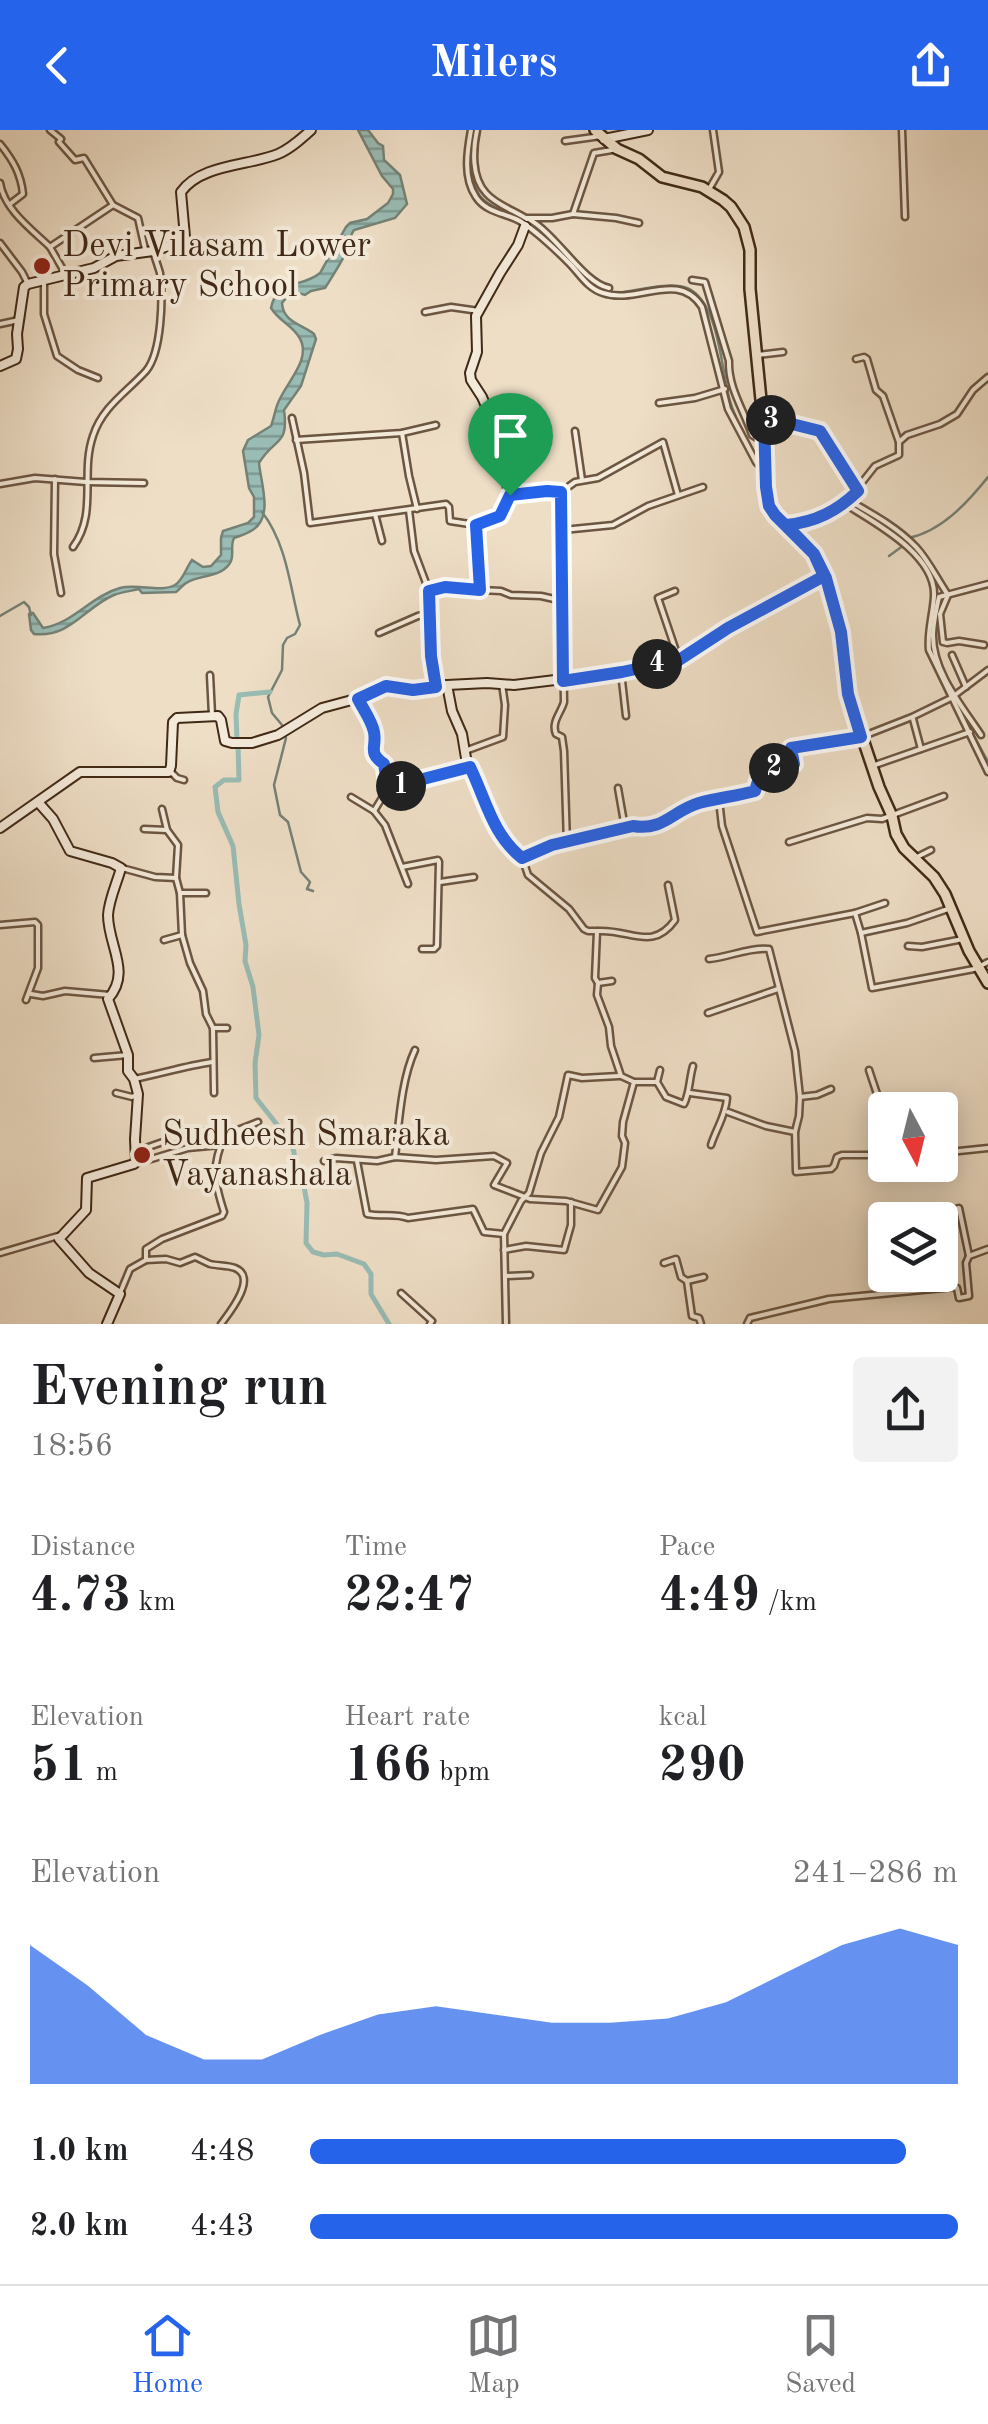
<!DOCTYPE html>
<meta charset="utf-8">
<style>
body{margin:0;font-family:"Old Standard TT",serif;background:#f2f2f2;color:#202124;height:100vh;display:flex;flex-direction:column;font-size:38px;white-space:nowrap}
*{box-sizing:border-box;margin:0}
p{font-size:32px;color:#757577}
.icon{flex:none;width:55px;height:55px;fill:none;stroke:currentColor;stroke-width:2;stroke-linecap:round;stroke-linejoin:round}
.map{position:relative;height:1194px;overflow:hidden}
.drawer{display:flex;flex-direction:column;background:#fff;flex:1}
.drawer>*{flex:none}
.needle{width:65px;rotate:173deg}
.fabs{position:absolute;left:868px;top:962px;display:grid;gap:20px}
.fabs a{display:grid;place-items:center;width:90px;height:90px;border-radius:10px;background:#fff;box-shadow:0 5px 25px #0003;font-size:50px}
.pin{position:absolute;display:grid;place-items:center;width:85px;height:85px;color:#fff;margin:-102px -42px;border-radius:50% 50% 50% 0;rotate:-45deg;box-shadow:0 0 10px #0007}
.pin .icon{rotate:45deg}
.km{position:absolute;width:50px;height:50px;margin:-25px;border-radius:50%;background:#222;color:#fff;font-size:28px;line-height:50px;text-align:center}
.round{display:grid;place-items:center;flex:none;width:105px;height:105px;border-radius:10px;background:#f2f2f2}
.summary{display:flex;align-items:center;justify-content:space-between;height:170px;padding:0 30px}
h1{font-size:55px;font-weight:800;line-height:75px}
.metrics{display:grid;grid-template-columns:repeat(3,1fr);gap:15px;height:170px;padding:10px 30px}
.metrics div{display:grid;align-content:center}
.metrics b{font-size:50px;font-weight:800}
.metrics small{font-size:28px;font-weight:400}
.metrics p{font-size:28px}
.chart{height:280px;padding:20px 30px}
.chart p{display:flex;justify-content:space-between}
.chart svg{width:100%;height:180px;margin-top:10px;fill:#2563eb;opacity:.7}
ul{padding:0 30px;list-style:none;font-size:32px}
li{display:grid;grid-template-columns:160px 120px 1fr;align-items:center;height:75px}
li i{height:25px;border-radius:12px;background:#2563eb}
header{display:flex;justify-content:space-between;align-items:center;height:130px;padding:0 30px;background:#2563eb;color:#fff;font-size:45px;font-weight:800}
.tab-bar{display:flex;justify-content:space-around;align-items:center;height:140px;border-top:2px solid #e0e0e0;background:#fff;font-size:28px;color:#757577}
.tab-bar a{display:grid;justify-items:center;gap:5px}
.tab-bar .on{color:#2563eb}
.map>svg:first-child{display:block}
</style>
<header><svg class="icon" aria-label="back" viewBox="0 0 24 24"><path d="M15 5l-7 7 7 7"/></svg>Milers<svg class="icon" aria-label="share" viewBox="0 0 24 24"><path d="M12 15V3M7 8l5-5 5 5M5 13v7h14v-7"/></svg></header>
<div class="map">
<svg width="988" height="1194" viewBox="0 0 988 1194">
<defs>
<pattern id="water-rules" width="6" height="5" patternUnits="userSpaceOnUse" patternTransform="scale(2.5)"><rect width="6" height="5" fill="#99bcb4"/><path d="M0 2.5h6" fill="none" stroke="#7e9991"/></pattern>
</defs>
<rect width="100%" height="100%" fill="#eedec6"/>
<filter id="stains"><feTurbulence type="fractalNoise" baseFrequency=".002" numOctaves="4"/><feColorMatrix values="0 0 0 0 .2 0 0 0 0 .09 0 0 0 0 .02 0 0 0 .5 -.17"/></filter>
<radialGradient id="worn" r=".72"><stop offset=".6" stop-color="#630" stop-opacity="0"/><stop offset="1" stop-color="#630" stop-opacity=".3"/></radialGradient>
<!-- water -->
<path fill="url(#water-rules)" stroke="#758175" stroke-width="2.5" d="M358,0H368L378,13L383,16L384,30L400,45L407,74L395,88L354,100C348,109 348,117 344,126C342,131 329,152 325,158L311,161L305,165L292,161L282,173C283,192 301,194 314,204L316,209L301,256L284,280C289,316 275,307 259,333C261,355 275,390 249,402C244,405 239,406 234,408C230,416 234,424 231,431C224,447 200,445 188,452C183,454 180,459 176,462L142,463L139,459C131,461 122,462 114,465C85,477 70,508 34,504L31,500L29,484L31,483H33L43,498C74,493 91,466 120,458C138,453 160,463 175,455C183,450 186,438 192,430L203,437L211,436L221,425V408L223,401L248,393L254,387V367L249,358L243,321L248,310L271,296C274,288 275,280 278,273C286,252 313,229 299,207C292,195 279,191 271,178C277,148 301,159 320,143L346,97L350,93L367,89L388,73L393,64V59L382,46Z"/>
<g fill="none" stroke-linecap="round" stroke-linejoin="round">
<!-- stream -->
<g stroke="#758175" stroke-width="2.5">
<path d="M474,0C471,17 469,51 480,66C487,75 499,79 508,84"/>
<path d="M529,94L561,121"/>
<path d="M584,144L595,157"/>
<path d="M617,163C635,161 670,151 687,158C720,172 721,242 730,271C735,289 745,305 753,321L759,326L760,334"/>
<path d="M760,339C760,360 756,375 776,389"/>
<path d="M848,374C884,393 944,426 935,474"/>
<path d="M262,382C287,414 290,458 300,495L295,504L287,508L283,515L282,540L268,567L272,583L282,595L286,608L274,655L280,685L288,692L301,742L310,752L307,759L313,761"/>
<path d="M819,386L843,373"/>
<path d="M908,408C941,402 968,372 988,347"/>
<path d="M889,426L904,415"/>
<path d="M0,486L24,472L29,477L31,485"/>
<path d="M960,580L988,632"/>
</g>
<!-- canal -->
<g stroke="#99bcb4" stroke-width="5">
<path d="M237,610L236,584L239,565L270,562"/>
<path d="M238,615L239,650H224L215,657L218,682L233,716L239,774L246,815L245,831L253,857L259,905L255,933L256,968L290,1011L294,1022L295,1033L302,1046L307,1073L306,1113L313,1122L324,1125L337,1124L364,1134L371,1144V1164L389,1194"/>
</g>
<!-- street casing -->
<g stroke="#6c5642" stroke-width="9">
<g id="street">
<path d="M50,0L61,9L59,12L75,30L84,28L113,75"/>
<path d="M471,0C467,22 463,48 476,67C487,84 509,83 523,93C538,103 555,119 569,133C580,144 587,158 603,163C637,175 678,139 702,177L728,279L756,332L760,336"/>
<path d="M477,0C473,19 471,47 486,63C495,74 515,81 527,89"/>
<path d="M902,0L905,87"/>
<path d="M565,11L601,6"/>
<path d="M0,14C13,30 21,44 23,64L10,74"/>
<path d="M0,53C4,79 31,99 50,117L113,75L138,88L145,119"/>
<path d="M708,61L719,42L713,0"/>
<path d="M573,84L616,88L639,93"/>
<path d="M0,113L22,142L28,154"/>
<path d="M50,117L65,143"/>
<path d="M44,150V184L57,226L78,240L98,248"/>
<path d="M692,150L705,152L729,231C728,258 744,280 752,305L760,310"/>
<path d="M609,158C582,152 557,104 527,88H552L573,84L594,23L612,20"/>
<path d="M425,182L451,177L479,181"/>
<path d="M0,194L19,190"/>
<path d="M757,225L783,222"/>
<path d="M856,229L864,227L867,229L876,260L883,266L899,312"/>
<path d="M659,273L695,268L725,259"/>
<path d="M292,288L304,343L310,393L446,374L449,377L450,391L476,395"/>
<path d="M763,290H776L820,301L857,361"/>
<path d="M575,301L582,350"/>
<path d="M402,303L409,346L417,379"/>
<path d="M296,310L402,303L436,295"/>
<path d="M55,349L54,424L61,463"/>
<path d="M0,354L35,348L86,352L144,353"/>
<path d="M561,362L564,572C561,583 551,592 556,604L562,607L564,621L567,713"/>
<path d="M511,365L547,361L561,362L575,352L598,348L663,312L678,365"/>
<path d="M848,370C871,383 897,397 916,417C929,431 937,449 948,465L940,484L943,512L947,513L959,511L984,515"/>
<path d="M845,374C875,393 936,425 934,466C933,485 927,501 929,520L988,642"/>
<path d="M409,380L414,421L429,461"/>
<path d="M375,384L382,411"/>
<path d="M787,395L799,394L833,382L845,374L875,336L899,325V312L907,305L940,294L957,284L973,260L988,247"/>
<path d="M563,400L613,395L648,376L703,357"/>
<path d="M73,417C98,383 80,344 93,306C102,277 127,262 146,241C162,222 163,167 160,143C158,136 155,128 153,121"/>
<path d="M480,460L501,461L511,465L541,466L563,471"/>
<path d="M675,461L658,468L678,527"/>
<path d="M379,503L418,486L431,483"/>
<path d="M952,525L966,557"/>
<path d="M621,542L626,586"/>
<path d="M210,545L212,585"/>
<path d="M358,570C363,580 373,592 374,603C376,619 367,622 384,634L388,658L374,681"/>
<path d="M913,589L921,619"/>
<path d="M981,605C962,576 933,542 933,506C933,493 936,480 939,467L988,454"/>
<path d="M465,621L503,607L505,575L502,554"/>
<path d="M875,635L970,602"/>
<path d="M170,641L177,648L184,650"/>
<path d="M388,658L470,637"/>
<path d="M618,658L625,698"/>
<path d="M351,667L374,681L385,695L408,754"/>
<path d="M719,670L722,696L757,802L855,783L885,773"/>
<path d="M162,679L167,700L178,715L176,748L180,763L182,805L190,833L203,861L206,884L213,898L214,963"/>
<path d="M144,699L167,700"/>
<path d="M789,712L867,688L882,689L944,666"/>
<path d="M917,727L931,720"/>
<path d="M402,737L438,730L439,732L437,816L434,819H422"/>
<path d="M122,738L155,747L176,748"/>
<path d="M440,752L474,747"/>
<path d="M180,763H206"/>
<path d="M855,783L861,803L872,858L974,839L988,832"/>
<path d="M0,795L35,792L38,795V838L26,870"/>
<path d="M598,801C631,799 652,822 675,790L668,755"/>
<path d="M861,803L907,793L948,779"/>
<path d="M164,810L182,805"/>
<path d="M908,816L922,817L963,809"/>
<path d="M709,829C729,827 750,817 769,819L795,921L800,967L799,986L795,1002L796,1042L831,1039L834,1036L837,1027L842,1025H885"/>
<path d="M598,853L612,851"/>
<path d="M31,864L43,866L65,861L110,865"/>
<path d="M708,883L778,859"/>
<path d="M213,898H227"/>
<path d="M94,928L128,925"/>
<path d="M660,940L657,952L666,967L684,974C690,962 689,950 693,936"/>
<path d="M869,940L885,988"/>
<path d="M134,949C160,944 185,936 212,932"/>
<path d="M634,952H657"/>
<path d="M116,963L132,967L138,964"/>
<path d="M690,963L727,968C726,985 716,999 711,1015"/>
<path d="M800,967L817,965L831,959"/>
<path d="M728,982L766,996L795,1002"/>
<path d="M135,1022C167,1010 198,998 232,1001"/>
<path d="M940,1023L988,1018"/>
<path d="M395,1027C399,994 401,950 415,920"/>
<path d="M324,1031L336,1028L377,1031L395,1027L436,1030L494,1026L507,1033L494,1055L530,1069L566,1071L598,1080L622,1037L625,1013L622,1006L623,992L634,952L621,946L611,916L609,897L597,865L598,853L595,848L597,801H588L584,799L569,779L528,745L522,727L552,715L625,698L658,696L680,681L702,672L755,661L761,641L794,633L791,617L861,607L912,587L951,568L988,540"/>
<path d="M357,1031L367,1084C382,1087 395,1083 408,1088L473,1079L484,1102L504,1104"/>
<path d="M138,1033L188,1018L220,1015"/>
<path d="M910,1090L959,1078L969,1126"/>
<path d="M504,1120L526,1116L564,1120L571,1095V1072"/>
<path d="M0,1123L58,1106"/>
<path d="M664,1133L676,1129L681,1147L687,1151L692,1186L699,1188L701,1194"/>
<path d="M506,1146L530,1145"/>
<path d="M687,1151L704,1147"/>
<path d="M120,1163L130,1139L146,1130"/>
<path d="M401,1163L432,1191L430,1194"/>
<path d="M221,1194C230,1182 258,1147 235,1138C227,1135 218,1136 210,1134C205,1132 200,1129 195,1127L180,1133L166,1129L146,1130V1119L162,1109L222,1086L224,1082C214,1051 211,1036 225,1005L258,992"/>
<path d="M506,1194L504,1104L521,1071L529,1063L541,1023L559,987L568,945L582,948L619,946"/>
<path d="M747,1194L750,1188L829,1169L954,1157L957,1158L959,1168L969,1166L966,1133L969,1126L988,1119"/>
</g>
</g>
<!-- secondary casing -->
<g stroke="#402916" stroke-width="12">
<g id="secondary">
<path d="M604,9L648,0"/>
<path d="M0,236L16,229L18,219L17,204L24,157L28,154L94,138L116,126L153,121L182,112L185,107L181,62C201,34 248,36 278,24C290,19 301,9 311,0"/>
<path d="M447,555L452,581L462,604L466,628L478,653L492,691L501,706L522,727"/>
<path d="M436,557L431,526L429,461L445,457L480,460L477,395L500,386L509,365L500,309L482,267L471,250L470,243L477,222L476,186L500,143L518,115L525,96"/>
<path d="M38,672L53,689L70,721L112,733L121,738C117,753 109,769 108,785C108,816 132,842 108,869L128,925V941L134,949L138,964L135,1009L136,1031L134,1034L87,1048L86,1080L59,1109L89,1143L120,1164L107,1194"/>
<path d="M0,698L80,642H169L171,636L173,592L177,588L218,586L221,590L225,611L232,613H252L278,605L322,578L363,567L386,556L413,560L447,555L487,553L514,555L621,542L679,530L728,498L824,445"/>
</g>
</g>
<!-- primary casing -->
<g stroke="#402916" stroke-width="14">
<path id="primary" d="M595,0L617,19L639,29L662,47L702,57L723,70L731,77L744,97L750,120V159L763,290L765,357L769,376L819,432L841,502L848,565L879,657L892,686L896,704L904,718L934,747L945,764L969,821L988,853"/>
</g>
<!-- street -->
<use href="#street" stroke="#f4eada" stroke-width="4"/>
<!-- secondary -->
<use href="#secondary" stroke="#f4eada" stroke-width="8"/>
<!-- primary -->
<use href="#primary" stroke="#eedec6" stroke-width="9"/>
</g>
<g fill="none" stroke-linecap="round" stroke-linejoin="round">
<!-- route casing -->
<g stroke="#fff" stroke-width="20">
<path id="route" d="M510,365L500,386L476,395L480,460L445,457L429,461L431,526L436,557L413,560L386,556L358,569C363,579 372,591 374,602C377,618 367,622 384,634L388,658L470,637C486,670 492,704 522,728L552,715L633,696C664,701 672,681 699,673C717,668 737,666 755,661L761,641L794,634L791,618L861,607L848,564L841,502L826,448L814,424L775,385L769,376L766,357L764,290H776L820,301L858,361C837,381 816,392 786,395L814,424L824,446L728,498L679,530L622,542L563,551L561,362L547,361L510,365"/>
</g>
<!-- route -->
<use href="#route" stroke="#2563eb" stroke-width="12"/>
</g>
<!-- markers -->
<g fill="#8f2418" stroke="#f4eada" stroke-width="4">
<circle cx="42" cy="136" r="10"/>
<circle cx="142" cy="1025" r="10"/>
</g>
<g text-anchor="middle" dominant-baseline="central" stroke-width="8" stroke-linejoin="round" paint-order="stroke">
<!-- poi labels -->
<g font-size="35" fill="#402916" stroke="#f4eada" text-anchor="start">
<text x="62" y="116">Devi Vilasam Lower<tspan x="62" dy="40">Primary School</tspan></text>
<text x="162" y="1005">Sudheesh Smaraka<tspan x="162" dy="40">Vayanashala</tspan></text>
</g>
</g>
<rect width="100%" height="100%" filter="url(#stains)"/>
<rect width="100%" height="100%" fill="url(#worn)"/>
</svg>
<div class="fabs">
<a><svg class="needle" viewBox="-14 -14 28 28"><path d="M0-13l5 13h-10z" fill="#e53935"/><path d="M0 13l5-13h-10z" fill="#757577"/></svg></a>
<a><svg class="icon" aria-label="layers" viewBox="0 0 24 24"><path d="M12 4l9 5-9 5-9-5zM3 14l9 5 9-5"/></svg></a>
</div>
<div class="pin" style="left:510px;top:365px;background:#1e9e55"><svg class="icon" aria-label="arrive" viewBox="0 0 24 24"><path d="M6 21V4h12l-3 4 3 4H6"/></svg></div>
<b class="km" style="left:401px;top:656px">1</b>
<b class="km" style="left:774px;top:638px">2</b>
<b class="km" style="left:771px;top:290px">3</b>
<b class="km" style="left:657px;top:534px">4</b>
</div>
<section class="drawer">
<div class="summary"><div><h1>Evening run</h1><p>18:56</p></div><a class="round"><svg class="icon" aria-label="share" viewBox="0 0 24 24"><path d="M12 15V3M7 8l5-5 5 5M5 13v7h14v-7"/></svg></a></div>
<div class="metrics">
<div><p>Distance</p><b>4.73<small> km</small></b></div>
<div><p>Time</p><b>22:47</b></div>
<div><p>Pace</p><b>4:49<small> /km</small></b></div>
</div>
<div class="metrics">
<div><p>Elevation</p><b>51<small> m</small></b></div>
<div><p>Heart rate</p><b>166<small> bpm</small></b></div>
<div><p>kcal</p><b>290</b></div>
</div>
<div class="chart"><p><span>Elevation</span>241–286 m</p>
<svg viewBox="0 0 160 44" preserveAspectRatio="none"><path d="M0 44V10L10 20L20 32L30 38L40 38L50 32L60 27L70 25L80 27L90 29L100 29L110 28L120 24L130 17L140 10L150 6L160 10V44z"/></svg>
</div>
<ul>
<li><b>1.0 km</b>4:48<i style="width:92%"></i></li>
<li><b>2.0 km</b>4:43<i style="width:100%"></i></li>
</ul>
</section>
<nav class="tab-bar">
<a class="on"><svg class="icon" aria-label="home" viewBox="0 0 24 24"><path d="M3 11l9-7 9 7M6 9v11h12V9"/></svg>Home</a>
<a><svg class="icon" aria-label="map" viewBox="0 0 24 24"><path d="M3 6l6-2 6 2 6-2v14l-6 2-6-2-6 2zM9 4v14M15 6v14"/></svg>Map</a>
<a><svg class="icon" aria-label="saved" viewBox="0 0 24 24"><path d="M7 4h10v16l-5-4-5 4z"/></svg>Saved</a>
</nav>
